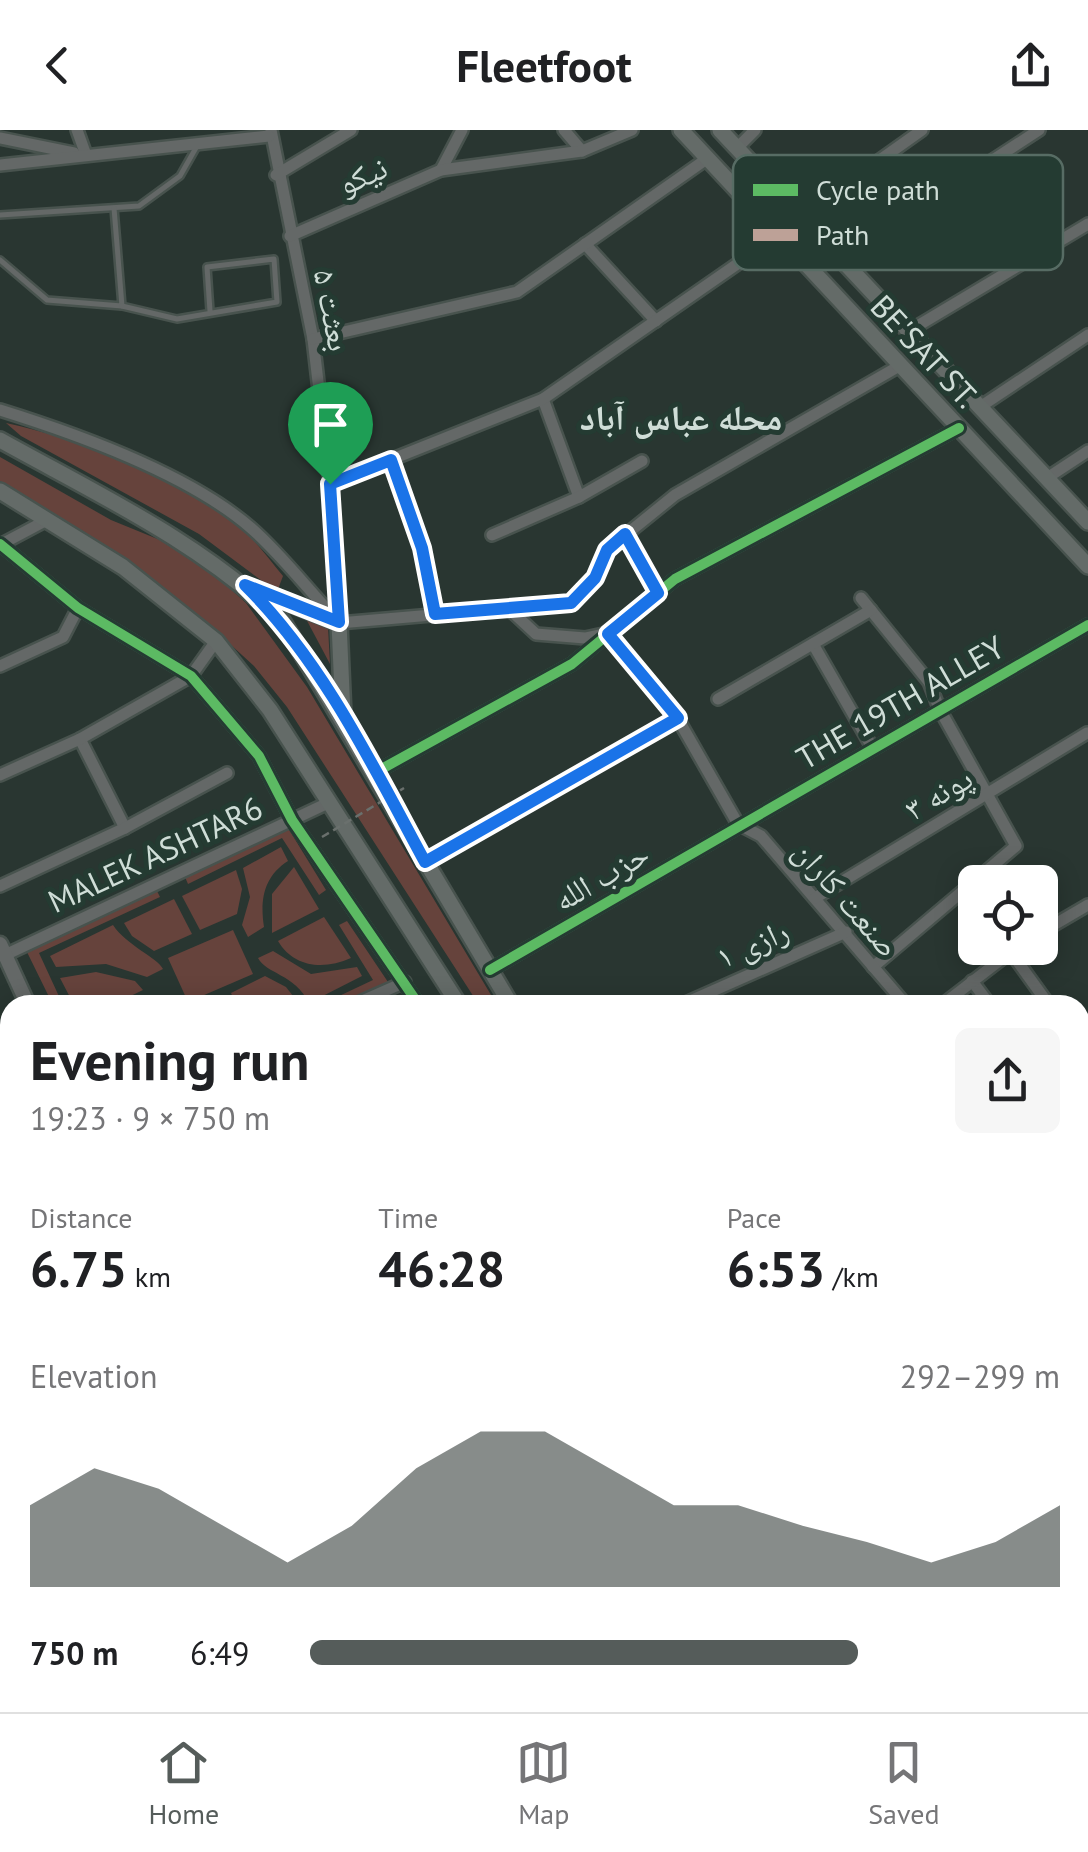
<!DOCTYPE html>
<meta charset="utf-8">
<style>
body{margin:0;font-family:"PT Sans","Noto Naskh Arabic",sans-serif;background:#f6f6f6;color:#202124;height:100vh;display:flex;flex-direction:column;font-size:38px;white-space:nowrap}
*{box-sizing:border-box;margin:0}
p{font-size:32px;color:#757577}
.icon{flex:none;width:55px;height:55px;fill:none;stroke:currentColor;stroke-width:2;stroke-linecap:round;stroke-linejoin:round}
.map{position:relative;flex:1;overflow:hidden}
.sheet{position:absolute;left:0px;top:865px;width:1090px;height:718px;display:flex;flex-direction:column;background:#fff;border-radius:30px 30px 0 0;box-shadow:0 5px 25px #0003}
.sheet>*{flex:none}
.buttons{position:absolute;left:958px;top:735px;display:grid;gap:20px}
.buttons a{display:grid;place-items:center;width:100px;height:100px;border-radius:15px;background:#fff;box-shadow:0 5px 25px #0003;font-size:50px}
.pin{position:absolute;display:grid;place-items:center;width:85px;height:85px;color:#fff;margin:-102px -42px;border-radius:50% 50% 50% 0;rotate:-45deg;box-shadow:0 0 10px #0007}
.pin .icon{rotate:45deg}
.round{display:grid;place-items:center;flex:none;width:105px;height:105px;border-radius:15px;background:#f6f6f6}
.headline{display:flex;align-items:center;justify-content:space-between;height:170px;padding:0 30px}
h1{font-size:55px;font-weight:600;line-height:75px}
.figures{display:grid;grid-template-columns:repeat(3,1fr);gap:15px;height:170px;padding:10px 30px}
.figures div{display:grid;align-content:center}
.figures b{font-size:50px;font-weight:600}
.figures small{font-size:28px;font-weight:400}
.figures p{font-size:28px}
.chart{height:280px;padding:20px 30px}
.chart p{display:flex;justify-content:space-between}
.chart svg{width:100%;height:180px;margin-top:10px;fill:#555c5a;opacity:.7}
ul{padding:0 30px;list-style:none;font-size:32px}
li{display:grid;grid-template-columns:160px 120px 1fr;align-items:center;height:75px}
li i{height:25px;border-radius:12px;background:#555c5a}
header{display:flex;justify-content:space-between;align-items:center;height:130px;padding:0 30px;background:#fff;font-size:45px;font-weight:600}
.tab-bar{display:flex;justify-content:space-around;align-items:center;height:140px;border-top:2px solid #e0e0e0;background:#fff;font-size:28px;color:#757577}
.tab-bar a{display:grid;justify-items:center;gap:5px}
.tab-bar .selected{color:#555c5a}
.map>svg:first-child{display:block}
</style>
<header><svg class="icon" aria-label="back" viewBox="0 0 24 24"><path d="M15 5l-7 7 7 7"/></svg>Fleetfoot<svg class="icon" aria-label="share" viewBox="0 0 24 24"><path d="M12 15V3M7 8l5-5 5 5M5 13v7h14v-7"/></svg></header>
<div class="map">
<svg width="1088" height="1582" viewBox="0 0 1088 1582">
<rect width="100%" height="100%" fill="#293631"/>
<!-- green -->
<g fill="#66433c">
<path d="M6,293C87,311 179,345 243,400C258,413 270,431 283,446L277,462L199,404L21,306Z"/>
<path d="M0,327L111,390L160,410L214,444L246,473L307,557L497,875H479L287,577L254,536L208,494L0,351Z"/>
<path d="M305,487L328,497L330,534Z"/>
<path d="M288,698L326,760L319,765L282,708L188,754L185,747Z"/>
<path d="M281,717L288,731C263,747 260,771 264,797L248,807L242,795L250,767L243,738Z"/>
<path d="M294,737L319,779L272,803V764Z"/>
<path d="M236,740L242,759L237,784L200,800L182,766Z"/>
<path d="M156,759L160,767L39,823L63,875H53L26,820Z"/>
<path d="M174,769L192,804L154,821L132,806L124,793Z"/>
<path d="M324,787L351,828C324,840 294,838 278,811Z"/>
<path d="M347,791L388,852L339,875H320L373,850L339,795Z"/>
<path d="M113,795C126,815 158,828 163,839L147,847L106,834L56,837L50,826Z"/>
<path d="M233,800L253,844L188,872L168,828Z"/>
<path d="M273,821L311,844L357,837L362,846L309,873C295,844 266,844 258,828Z"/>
<path d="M96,842L135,851L143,860L112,875L106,865L88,875H74L60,848Z"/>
<path d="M265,846L286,857L300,875H236L231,863Z"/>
</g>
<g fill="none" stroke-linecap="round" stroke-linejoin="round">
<!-- service casing -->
<g stroke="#48534e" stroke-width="10">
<g id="service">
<path d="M0,85L139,76L180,46L197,16"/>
<path d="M0,130L47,170L122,176L114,78"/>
<path d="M122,176L177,189L277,172L274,129L207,137L210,181"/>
</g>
</g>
<!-- pedestrian casing -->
<g stroke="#48534e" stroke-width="14">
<path id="pedestrian" d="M625,404L658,463"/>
</g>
<!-- minor casing -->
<g stroke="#48534e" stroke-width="16">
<g id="minor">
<path d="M77,0L86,25"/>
<path d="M271,0L313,209L330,354L339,493"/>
<path d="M564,0L582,21"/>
<path d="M0,8L74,23"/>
<path d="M737,18L755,0"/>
<path d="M0,35L269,6"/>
<path d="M441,40L462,0"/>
<path d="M276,45L351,0"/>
<path d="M801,86L922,0"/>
<path d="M290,106L441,40L582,21L632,0"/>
<path d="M585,114L656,191"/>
<path d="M841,129L1039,0"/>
<path d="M909,201L1088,94"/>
<path d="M313,209L517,162L708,28"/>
<path d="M543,269L579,367"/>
<path d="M980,277L1088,205"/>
<path d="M0,280C77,304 190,345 251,398C282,425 308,460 336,489"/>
<path d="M391,330L422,418L435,484"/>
<path d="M1047,348L1088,321"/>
<path d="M330,354L543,269L779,105"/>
<path d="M492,405L579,367L642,331"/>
<path d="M0,414L78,478L191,546L259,626L292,690L419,875"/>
<path d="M0,415L47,390"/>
<path d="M861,468L929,552L939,578L1016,716L873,837"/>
<path d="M507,477L536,504L585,508L608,503L678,589L738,694L761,706L906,875"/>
<path d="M339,493L571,473L595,448L607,420L675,365L901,235"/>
<path d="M813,514L872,617"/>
<path d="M0,536L63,507L78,478"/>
<path d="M718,569L871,480"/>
<path d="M80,609L125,698"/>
<path d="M376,642L572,534L675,449L959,298"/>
<path d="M0,645L80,609L191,546L216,511"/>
<path d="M425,732L678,589"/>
<path d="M0,756L125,698L227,643"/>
<path d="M815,768L1087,603"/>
<path d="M1040,803L1088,775"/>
<path d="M1010,821L1049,875"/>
<path d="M5,825L328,673"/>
<path d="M490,840L1088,495"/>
<path d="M972,851L990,875"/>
<path d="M353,875L405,852"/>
<path d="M681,875L846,802"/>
<path d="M942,875L1016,818"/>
<path d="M1080,917L1088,929"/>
<path d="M1080,997L1088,1008"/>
<path d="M0,1053L10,1049"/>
<path d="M1080,1067L1088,1078"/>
<path d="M0,1113L10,1108"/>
<path d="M0,1183L10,1178"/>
<path d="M0,1193L10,1215"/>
<path d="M0,1404L10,1405"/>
<path d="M0,1470H10"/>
<path d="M1080,1496L1088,1489"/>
<path d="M157,1572L158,1582"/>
<path d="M516,1572L520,1582"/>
<path d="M865,1572L871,1582"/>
<path d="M4,1582L10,1515"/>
<path d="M408,1582L430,1572"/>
<path d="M614,1582L634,1572"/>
<path d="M775,1582L795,1572"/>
<path d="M977,1582L989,1572"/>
</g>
</g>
<!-- tertiary casing -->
<g stroke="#48534e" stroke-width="19">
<g id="tertiary">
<path d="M0,814L28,875"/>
<path d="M0,921L10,916"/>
<path d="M295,1582V1572"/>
<path d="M530,1582L550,1572"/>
</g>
</g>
<!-- secondary casing -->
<g stroke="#48534e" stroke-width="20">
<g id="secondary">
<path d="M681,0L1088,436"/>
<path d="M720,0L1088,392"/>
<path d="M0,310C99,365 202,413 283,492L511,875"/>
<path d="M0,361L123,437L216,511L270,580L459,875"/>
<path d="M255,459L339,493L343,585"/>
<path d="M901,1572L907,1582"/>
<path d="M948,1572L954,1582"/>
</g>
</g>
<!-- service -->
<use href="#service" stroke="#646867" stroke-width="5"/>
<!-- pedestrian -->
<use href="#pedestrian" stroke="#646867" stroke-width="9"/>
<!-- minor -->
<use href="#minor" stroke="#646867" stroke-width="11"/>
<!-- tertiary -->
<use href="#tertiary" stroke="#646867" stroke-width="14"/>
<!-- secondary -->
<use href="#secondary" stroke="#646b68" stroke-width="15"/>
<!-- path-bridge -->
<path stroke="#6a706d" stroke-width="2.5" stroke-dasharray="8 5" stroke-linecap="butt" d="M322,707L404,658"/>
<!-- quiet -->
<path stroke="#bda197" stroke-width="8" stroke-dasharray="15 8" stroke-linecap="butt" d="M625,404L658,463"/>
<!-- cycleway casing -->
<g stroke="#243b32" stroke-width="16">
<g id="cycleway">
<path d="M0,414L78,478L191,546L259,626L292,690L419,875"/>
<path d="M376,642L572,534L675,449L959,298"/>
<path d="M490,840L1088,495"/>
</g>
</g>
<!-- cycleway -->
<use href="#cycleway" stroke="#5cba63" stroke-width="10"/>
</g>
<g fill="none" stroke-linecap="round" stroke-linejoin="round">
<!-- route casing -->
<g stroke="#fff" stroke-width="20">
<path id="route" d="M391,330L422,418L435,484L571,473L595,448L607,420L625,404L658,463L608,504L678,588L425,732C373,636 323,532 245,455L339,492L330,354Z"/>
</g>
<!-- route -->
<use href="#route" stroke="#1a73e8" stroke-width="12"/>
</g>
<g text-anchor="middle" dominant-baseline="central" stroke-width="10" stroke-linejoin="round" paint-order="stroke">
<!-- street labels -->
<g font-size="32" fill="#cfddd7" stroke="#243b32">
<text transform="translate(362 45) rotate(-24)">نیکو</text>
<text transform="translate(333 180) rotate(79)">بعثت ۵</text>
<text transform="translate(925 221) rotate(47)">BE'SAT ST.</text>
<text transform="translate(900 572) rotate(-30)">THE 19TH ALLEY</text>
<text transform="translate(938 663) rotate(-31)">پونه ۳</text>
<text transform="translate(155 724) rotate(-25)">MALEK ASHTAR6</text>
<text transform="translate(601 746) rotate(-30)">حزب الله</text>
<text transform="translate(847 768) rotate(49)">صنعت کاران</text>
<text transform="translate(752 813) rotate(-24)">رازی ۱</text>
</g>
<!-- neighbourhood labels -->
<g font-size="35" font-weight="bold" fill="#cfddd7" stroke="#243b32">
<text x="681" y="287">محله عباس آباد</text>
</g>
</g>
<!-- legend -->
<rect x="733" y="25" width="330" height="115" rx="15" fill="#243b32" stroke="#576c64" stroke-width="2.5"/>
<rect x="753" y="54" width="45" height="12" fill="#5cba63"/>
<rect x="753" y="99" width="45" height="12" fill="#bda197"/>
<g font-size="28" fill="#cfddd7">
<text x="816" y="70">Cycle path</text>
<text x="816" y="115">Path</text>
</g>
</svg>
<div class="buttons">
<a><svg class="icon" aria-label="locate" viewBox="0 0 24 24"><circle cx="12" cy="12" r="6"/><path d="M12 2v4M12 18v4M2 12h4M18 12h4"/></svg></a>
</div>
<div class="pin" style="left:330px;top:354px;background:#1e9e55"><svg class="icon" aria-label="arrive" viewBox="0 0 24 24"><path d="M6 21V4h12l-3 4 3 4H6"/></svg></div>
<section class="sheet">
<div class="headline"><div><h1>Evening run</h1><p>19:23 · 9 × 750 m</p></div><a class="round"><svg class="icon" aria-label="share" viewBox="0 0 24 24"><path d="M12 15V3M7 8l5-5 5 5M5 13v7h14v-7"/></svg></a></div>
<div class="figures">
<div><p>Distance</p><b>6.75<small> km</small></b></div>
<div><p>Time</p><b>46:28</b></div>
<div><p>Pace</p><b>6:53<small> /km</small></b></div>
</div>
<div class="chart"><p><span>Elevation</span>292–299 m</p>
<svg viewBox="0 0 160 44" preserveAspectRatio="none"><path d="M0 44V24L10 15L20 20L30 29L40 38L50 29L60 15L70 6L80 6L90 15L100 24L110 24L120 29L130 33L140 38L150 33L160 24V44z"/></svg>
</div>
<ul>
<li><b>750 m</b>6:49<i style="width:73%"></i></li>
</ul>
</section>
</div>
<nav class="tab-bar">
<a class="selected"><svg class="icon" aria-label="home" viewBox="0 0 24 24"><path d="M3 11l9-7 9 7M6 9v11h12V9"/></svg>Home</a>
<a><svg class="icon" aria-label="map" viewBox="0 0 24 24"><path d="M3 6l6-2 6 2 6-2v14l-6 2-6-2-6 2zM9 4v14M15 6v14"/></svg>Map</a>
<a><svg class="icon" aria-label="saved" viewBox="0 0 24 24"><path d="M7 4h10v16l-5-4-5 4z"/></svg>Saved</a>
</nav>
